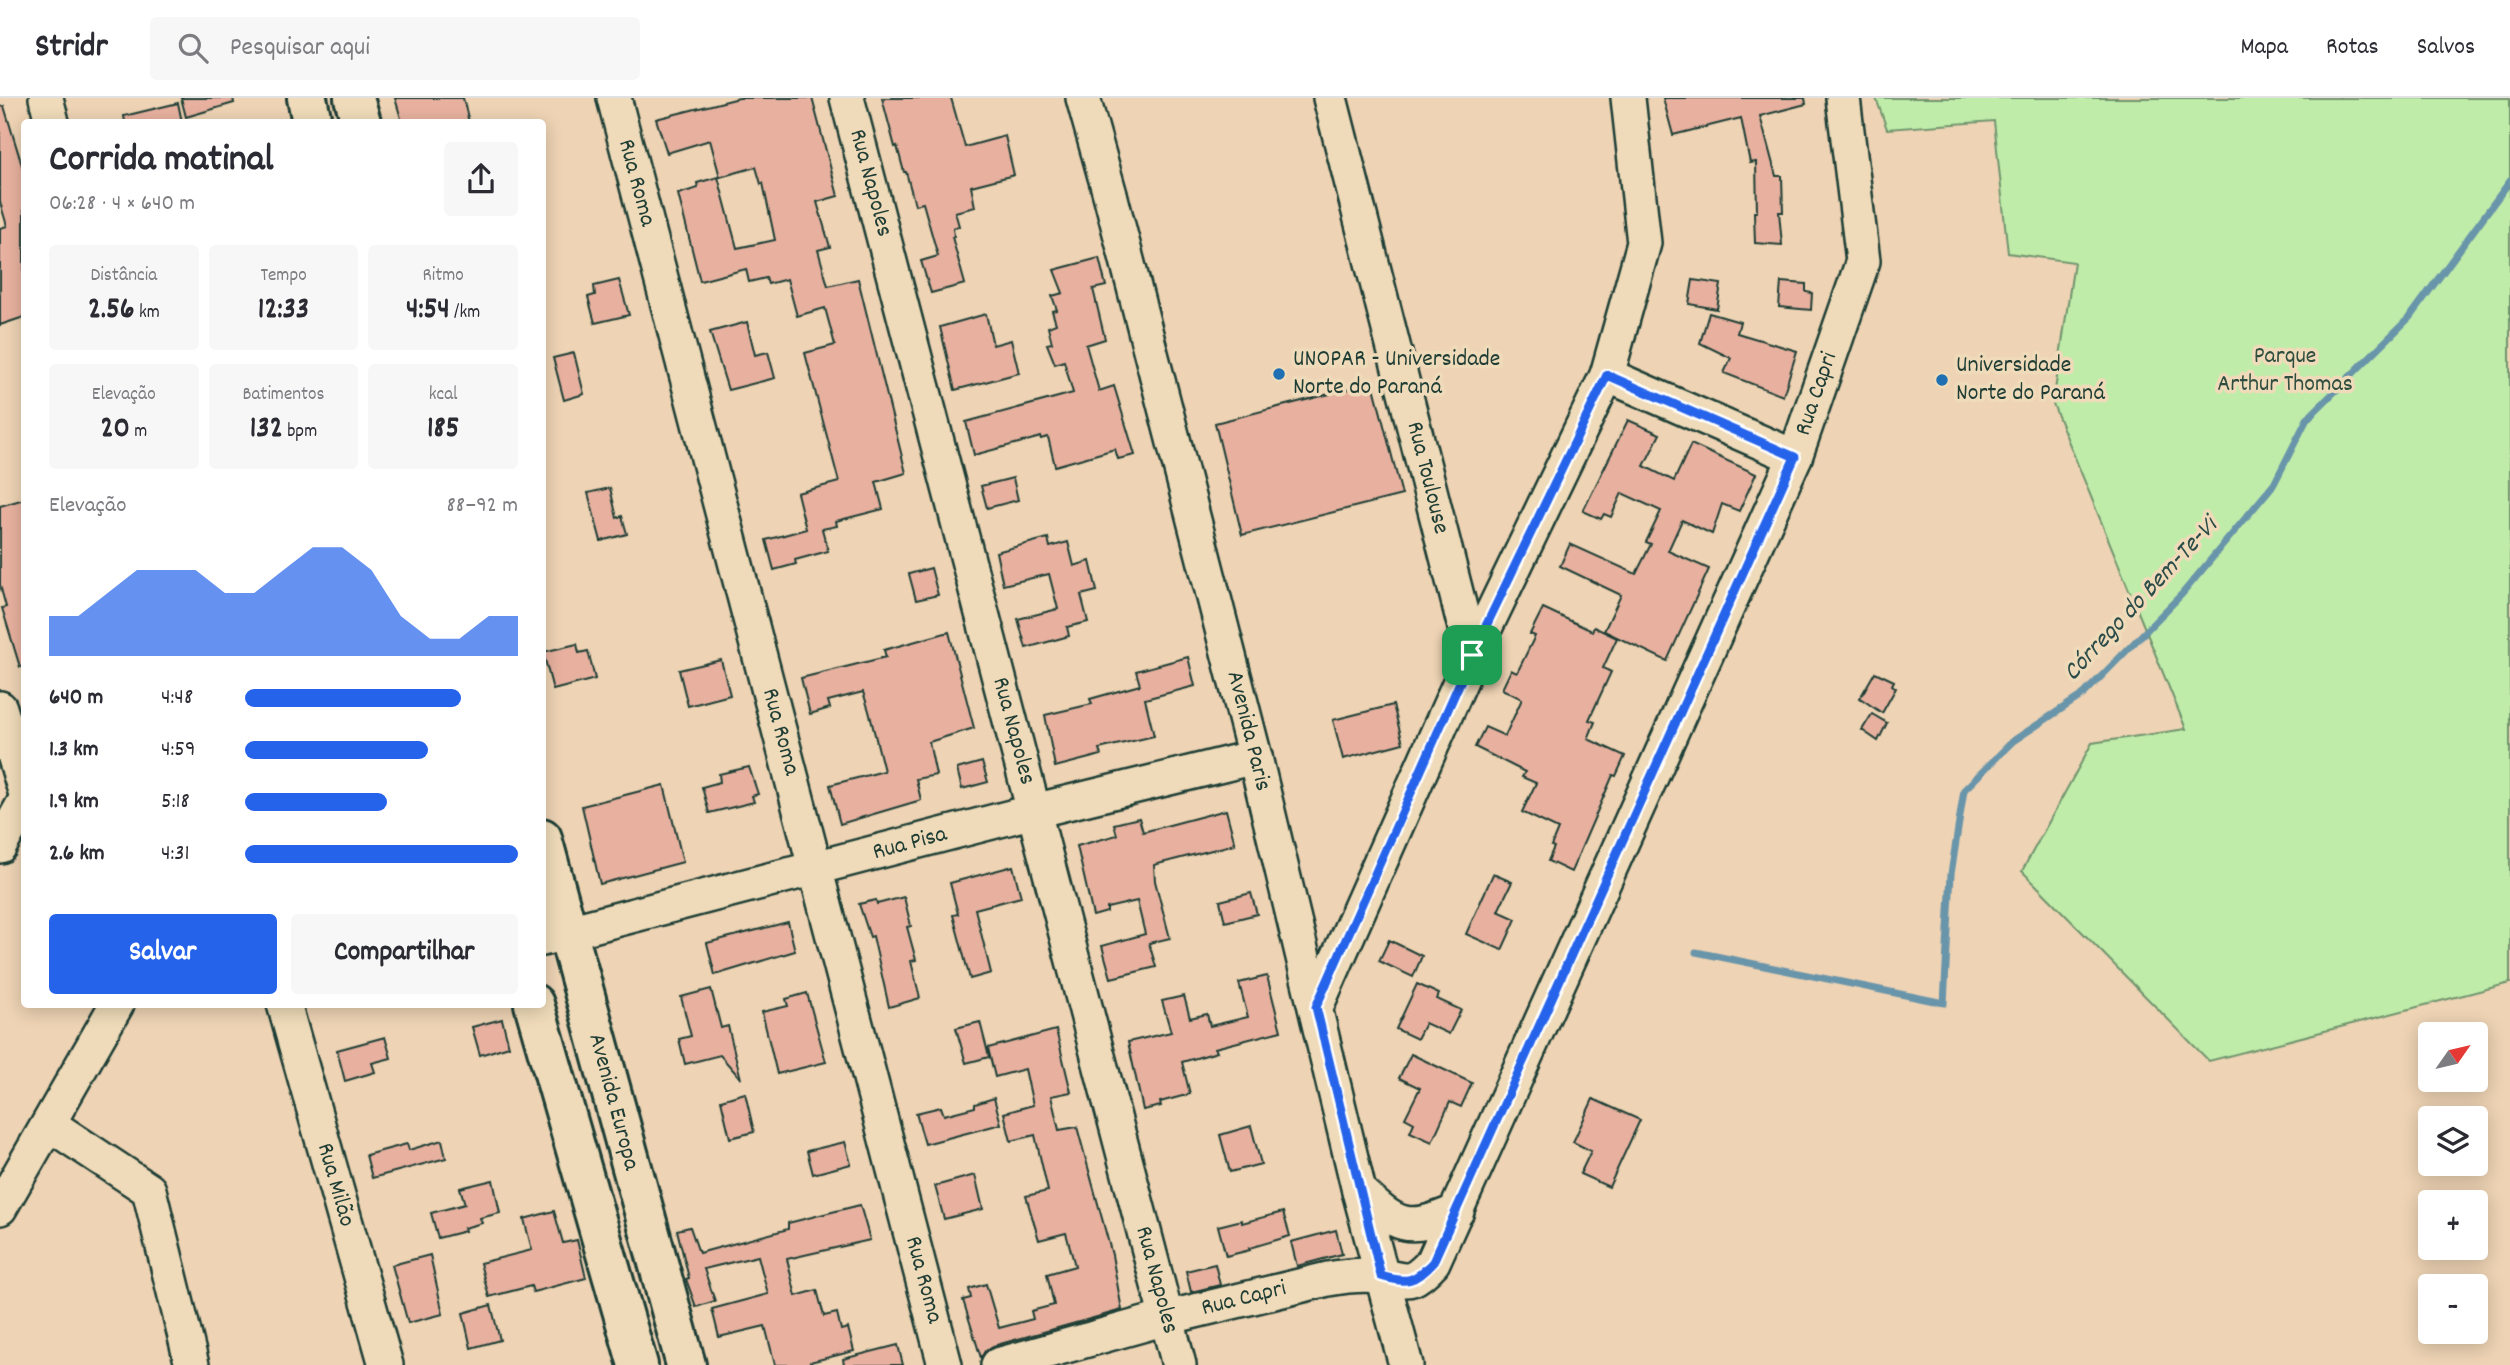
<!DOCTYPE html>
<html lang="pt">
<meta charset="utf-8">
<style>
body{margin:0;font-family:Dekko,sans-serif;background:#f7f7f7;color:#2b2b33;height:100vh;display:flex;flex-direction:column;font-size:26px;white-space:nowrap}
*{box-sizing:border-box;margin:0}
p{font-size:23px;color:#7c7c81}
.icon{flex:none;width:38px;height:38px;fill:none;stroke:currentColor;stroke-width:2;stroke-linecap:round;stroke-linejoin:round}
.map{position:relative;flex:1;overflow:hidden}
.panel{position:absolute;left:21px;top:21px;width:525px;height:889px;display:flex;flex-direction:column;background:#fff;border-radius:7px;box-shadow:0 4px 18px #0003}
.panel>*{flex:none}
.needle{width:46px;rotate:56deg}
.fabs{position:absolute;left:2418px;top:924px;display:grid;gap:14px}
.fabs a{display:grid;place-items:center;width:70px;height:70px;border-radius:7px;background:#fff;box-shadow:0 4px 18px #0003;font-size:35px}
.pin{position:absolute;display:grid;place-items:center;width:60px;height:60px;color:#fff;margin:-30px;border-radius:14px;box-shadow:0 4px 10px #0006}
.round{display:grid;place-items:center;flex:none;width:74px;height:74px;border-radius:7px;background:#f7f7f7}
.head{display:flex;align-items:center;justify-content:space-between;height:119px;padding:0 28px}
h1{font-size:38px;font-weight:700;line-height:52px}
.metrics{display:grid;grid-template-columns:repeat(3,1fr);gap:10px;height:119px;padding:7px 28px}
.metrics div{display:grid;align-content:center;border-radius:7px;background:#f7f7f7;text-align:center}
.metrics b{font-size:30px;font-weight:700}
.metrics small{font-size:19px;font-weight:400}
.metrics p{font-size:19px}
.chart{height:196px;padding:14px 28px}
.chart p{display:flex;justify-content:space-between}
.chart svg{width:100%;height:126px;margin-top:7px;fill:#2563eb;opacity:.7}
.primary-button{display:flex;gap:14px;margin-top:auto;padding:14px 28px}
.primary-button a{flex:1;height:80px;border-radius:7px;background:#2563eb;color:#fff;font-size:28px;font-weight:700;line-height:80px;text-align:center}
.primary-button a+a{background:#f7f7f7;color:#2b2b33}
ul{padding:0 28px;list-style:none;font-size:23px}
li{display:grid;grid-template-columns:112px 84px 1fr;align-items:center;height:52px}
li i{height:18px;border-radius:9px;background:#2563eb}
header{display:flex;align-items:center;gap:42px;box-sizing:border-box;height:98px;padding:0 35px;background:#fff;border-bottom:2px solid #e1e1e2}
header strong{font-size:33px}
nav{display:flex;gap:38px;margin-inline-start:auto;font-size:24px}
.search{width:490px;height:63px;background:#f7f7f7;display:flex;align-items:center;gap:18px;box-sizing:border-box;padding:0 24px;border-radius:7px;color:#7c7c81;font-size:26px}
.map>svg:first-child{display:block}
</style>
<header>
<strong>Stridr</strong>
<div class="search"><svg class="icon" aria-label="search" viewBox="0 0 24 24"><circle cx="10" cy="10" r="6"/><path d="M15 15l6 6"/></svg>Pesquisar aqui</div>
<nav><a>Mapa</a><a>Rotas</a><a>Salvos</a></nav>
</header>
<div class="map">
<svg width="2510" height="1267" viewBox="0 0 2510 1267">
<rect width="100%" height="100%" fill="#eed3b4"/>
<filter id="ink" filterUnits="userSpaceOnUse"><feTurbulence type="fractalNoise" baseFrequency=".0143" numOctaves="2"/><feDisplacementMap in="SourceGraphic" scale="14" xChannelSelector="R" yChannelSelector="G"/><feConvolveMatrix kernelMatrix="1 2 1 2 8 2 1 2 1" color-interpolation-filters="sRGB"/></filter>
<g filter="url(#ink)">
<!-- green -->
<path fill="#c0eca9" stroke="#70946e" stroke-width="2" d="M1876,0H2510V885L2209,963L2022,773L2092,645L2186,631L2053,306L2074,164L2008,155L1994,23L1887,31Z"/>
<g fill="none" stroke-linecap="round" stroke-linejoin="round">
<!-- stream -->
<path stroke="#6995aa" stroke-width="7" d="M1696,854L1944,905L1951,776L1964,692L2013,643L2084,596L2182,496L2274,386L2307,321L2410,219L2510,83"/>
</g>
<!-- building -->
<g fill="#e8b19f" stroke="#1f3d34" stroke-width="2">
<path d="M181,0H233L234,5L186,19Z"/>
<path d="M395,0H463L469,24H402Z"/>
<path d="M739,0H812L838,98L817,104L830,149L818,152L828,188L858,181L906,375L876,384L883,411L836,423L837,428L822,431L828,453L795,462L796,466L774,472L766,442L806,431L797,395L839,384L805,255L835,247L825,210L797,218L787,181L768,186L766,180L749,184L746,171L700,183L678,96L698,90L697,85L718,79L737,150L775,142L763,85L761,86L756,69L720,79L710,42L667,55L656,21Z"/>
<path d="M882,0H951L965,49L1005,38L1014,77L971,88L975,109L955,114L959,128L953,130L954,138L952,139L965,186L931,195L921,163L938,158L923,105L915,107L906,74H904L897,48L895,49Z"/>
<path d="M1663,0H1805L1806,6L1760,18L1776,78H1782L1783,114H1779L1782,147L1755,145L1754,114H1757L1756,64L1750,65L1741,20L1673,37Z"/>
<path d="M178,5L182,24H125L124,18Z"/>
<path d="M4,8L24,74V219L0,227V130L7,128L0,104V9Z"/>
<path d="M1099,160L1106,188L1093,191L1105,241L1086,247L1099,293L1114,288L1135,357L1118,361L1115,351L1055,368L1048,339L1041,341V339L974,357L966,324L1073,295L1064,263L1055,266L1047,246L1052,245L1048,229L1056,226L1052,213L1057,212L1052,198L1063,195L1054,172Z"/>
<path d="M619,182L629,217L595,225L588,199L595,197L594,188Z"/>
<path d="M1693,182L1721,186L1717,211L1689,206Z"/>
<path d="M1781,184L1806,186V194L1812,195L1811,212L1779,209Z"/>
<path d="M1709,215L1740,224L1737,235L1797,253L1783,298L1724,275L1731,260L1700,245Z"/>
<path d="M986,216L993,247L1011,242L1019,275L955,292L940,229Z"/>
<path d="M747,224L755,257L768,254L775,280L728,292L710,234Z"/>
<path d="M574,255L584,296L564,302L553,260Z"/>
<path d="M1373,285L1402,397L1242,437L1215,325Z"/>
<path d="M1628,322L1660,336L1644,368L1674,383L1691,346L1756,376L1739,413L1722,406L1712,436L1682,422L1668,453L1709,471L1667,563L1604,533L1621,497L1560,468L1570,446L1636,476L1651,446L1646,444L1661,413L1622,395L1611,419L1604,416L1601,421L1583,413Z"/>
<path d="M1013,380L1018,402L987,410L981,388Z"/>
<path d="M610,390L617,420L622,418L627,436L601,443L588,395Z"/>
<path d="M24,401V569H20L2,510L6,509L0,487V408Z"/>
<path d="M1048,440L1050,449L1068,444L1074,468L1090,463L1097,493L1081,497L1088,524L1067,529L1069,538L1026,550L1018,521L1058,511L1049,476L1003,487L996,454Z"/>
<path d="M931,470L938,497L916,502L909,476Z"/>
<path d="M1543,510L1592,533L1594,529L1617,540L1603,570L1611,574L1589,622L1595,624L1588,641L1625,658L1616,678L1613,677L1571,774L1548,763L1554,749L1551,748L1558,731L1522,714L1536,685L1522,679L1525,674L1475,649L1485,629L1505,638L1522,601L1502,591L1511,572L1517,575L1535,538L1530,536Z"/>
<path d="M949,534L974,630L929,644L936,677L916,681L921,702L840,726L830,687L884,673L869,613L863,594L828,603L830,610L810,616L801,580L886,559L884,552Z"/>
<path d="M577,546L579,555L588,553L595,581L553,592L543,554Z"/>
<path d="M1188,559L1195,588L1145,601L1154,638L1099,651L1101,657L1055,669L1045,617L1092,606L1090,601L1140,587L1136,573Z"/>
<path d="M721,562L730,597L688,608L679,572Z"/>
<path d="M1875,574L1894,583L1892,587L1896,590L1882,615L1860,600Z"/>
<path d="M1393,607L1403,645L1343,661L1333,622Z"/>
<path d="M1872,616L1887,625L1878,643L1862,632Z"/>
<path d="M982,664L988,684L962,691L957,671Z"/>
<path d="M749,669L758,696L752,698L754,704L709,715L702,689L720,684L719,676Z"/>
<path d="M664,687L683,764L600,786L582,708Z"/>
<path d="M1226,712L1235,746L1154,767L1155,783L1170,840L1149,845L1156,869L1111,880L1102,848L1145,836L1137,803L1107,810V814L1093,818L1077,748L1117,737L1114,726L1139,720L1143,734Z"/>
<path d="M1013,768L1021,799L975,811L991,875L970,881L953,817L958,816L950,785Z"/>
<path d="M1493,776L1512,784L1498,813L1516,821L1502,852L1466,836Z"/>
<path d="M1251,795L1257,816L1225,824L1220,803Z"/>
<path d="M904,799L911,828L907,829L916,862L911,863L920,900L889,909L873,838L870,839L859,806L876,802L877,806Z"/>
<path d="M788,824L795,853L715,877L707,845Z"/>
<path d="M1389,842L1422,858L1413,879L1379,863Z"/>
<path d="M1267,878L1281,933L1215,950L1217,954L1182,964L1190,996L1160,1004L1161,1008L1143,1012L1128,944L1171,934L1162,903L1184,898L1190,920L1207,916L1210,928L1248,919L1239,885Z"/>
<path d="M1417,886L1439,896L1437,901L1461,912L1449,936L1425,925L1417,941L1396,931Z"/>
<path d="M711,891L721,930L728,928L741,981L720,957L685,966L679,941L691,938L681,899Z"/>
<path d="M807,895L826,964L777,976L762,914L788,908L786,901Z"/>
<path d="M502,921L509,948L480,957L472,929Z"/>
<path d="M980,924L989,959L966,965L956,930Z"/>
<path d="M1056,932L1071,994L1051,998L1059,1032L1077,1029L1112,1157L1122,1212L993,1248L985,1253L981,1260L963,1202L971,1200L969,1191L986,1186L999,1230L1033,1221L1031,1213L1054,1207L1047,1176L1075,1168L1066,1135L1039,1142L1026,1098L1048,1093L1035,1037L1011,1043L1004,1015L1033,1007L1025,971L995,979L988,950Z"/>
<path d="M385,939L391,960L372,965L375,974L345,983L337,952Z"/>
<path d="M1411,956L1472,985L1461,1009L1450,1004L1432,1044L1410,1034L1414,1025L1405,1020L1420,990L1399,980Z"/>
<path d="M745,995L754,1034L730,1040L721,1002Z"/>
<path d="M994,1000L1001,1026L925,1046L916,1015L941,1009L944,1017L975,1009V1006Z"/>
<path d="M1593,1001L1640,1022L1609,1089L1580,1076L1591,1053L1573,1044Z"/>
<path d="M1251,1028L1261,1066L1230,1074L1220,1037Z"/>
<path d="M442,1042L446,1060L372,1080L366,1057L407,1046L409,1052Z"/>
<path d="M845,1044L851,1066L813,1076L807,1053Z"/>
<path d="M975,1077L983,1111L944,1121L935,1088Z"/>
<path d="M493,1082L500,1115L480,1120L482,1125L464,1130L465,1133L438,1140L431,1115L465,1106L460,1090Z"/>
<path d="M860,1107L870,1142L787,1161L796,1198L817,1192L824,1218L837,1215L841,1232L848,1230L854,1253L810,1264L811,1267H775L765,1228L719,1239L712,1211L768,1196L758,1158L704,1171L715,1203L696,1209L686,1181L689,1180L677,1132L690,1129L699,1155L788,1131V1125Z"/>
<path d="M554,1113L563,1145L577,1142L586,1180L533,1194L531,1188L489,1199L480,1165L532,1152L524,1121Z"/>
<path d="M1283,1114L1290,1138L1249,1150L1250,1152L1226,1158L1218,1128L1242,1122V1125Z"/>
<path d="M1336,1132L1342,1156L1297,1168L1291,1144Z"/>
<path d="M430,1157L443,1216L408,1225L392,1167Z"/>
<path d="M1215,1166L1220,1187L1191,1194L1186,1173Z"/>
<path d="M491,1207L500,1242L471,1250L463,1215Z"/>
<path d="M898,1247L903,1267H844L843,1261Z"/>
</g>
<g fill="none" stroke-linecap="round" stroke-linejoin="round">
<!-- minor casing -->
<g stroke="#1f3d34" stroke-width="38">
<g id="minor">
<path d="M46,0L52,24"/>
<path d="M614,0L945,1267"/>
<path d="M847,0L1179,1267"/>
<path d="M1083,0L1111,100L1255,659L1359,1093L1406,1267"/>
<path d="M1330,0L1472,557"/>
<path d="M1607,277L1795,359"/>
<path d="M0,610L24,690"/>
<path d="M0,748L24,705"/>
<path d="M542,841L1034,713L1255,659"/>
<path d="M284,906L386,1267"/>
<path d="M1316,909L1472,557L1607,277L1644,145L1628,0"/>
<path d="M49,1026L149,1092L192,1267"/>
<path d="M1359,1093C1397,1129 1407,1135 1457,1113"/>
<path d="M0,1110L117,906"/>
<path d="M998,1267L1166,1220L1328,1181C1345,1178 1361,1176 1378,1178C1408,1181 1409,1190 1433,1164L1795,359L1863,163L1843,0"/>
</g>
</g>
<!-- major casing -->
<g stroke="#1f3d34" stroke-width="44">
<g id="major">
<path d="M307,0L312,24"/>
<path d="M354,0L361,24"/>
<path d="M542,740L686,1267"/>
<path d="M534,906L638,1267"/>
</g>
</g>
<!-- minor -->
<use href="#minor" stroke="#efdbb9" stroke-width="33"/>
<!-- major -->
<use href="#major" stroke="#efdbb9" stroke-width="38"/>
</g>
</g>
<g fill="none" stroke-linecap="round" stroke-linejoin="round" filter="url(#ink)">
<!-- route casing -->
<g stroke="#fff" stroke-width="14">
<path id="route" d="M1607,277L1795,359L1433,1164C1415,1184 1407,1186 1381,1178L1316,909L1472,557Z"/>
</g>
<!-- route -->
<use href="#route" stroke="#2563eb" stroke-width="9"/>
</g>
<!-- markers -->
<g fill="#1f6fb2" stroke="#efdbb9" stroke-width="2.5">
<circle cx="1279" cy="276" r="7"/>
<circle cx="1942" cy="282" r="7"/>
</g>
<g text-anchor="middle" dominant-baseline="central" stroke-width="7" stroke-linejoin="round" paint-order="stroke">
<!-- street labels -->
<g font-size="24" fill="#1f3d34" stroke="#efdbb9">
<text transform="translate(636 85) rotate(75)">Rua Roma</text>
<text transform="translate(870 85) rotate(75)">Rua Napoles</text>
<text transform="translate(1817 296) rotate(-71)">Rua Capri</text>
<text transform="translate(1427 380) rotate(76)">Rua Toulouse</text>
<text transform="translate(1013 633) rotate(75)">Rua Napoles</text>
<text transform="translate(1248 633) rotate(76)">Avenida Paris</text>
<text transform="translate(780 634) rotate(75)">Rua Roma</text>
<text transform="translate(910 746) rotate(-15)">Rua Pisa</text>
<text transform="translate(613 1004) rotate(75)">Avenida Europa</text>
<text transform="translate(335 1087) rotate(74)">Rua Milão</text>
<text transform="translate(923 1182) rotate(75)">Rua Roma</text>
<text transform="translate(1156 1182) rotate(75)">Rua Napoles</text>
<text transform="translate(1244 1201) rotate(-14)">Rua Capri</text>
</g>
<!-- park labels -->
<g font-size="24" fill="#2f4e40" stroke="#efdbb9">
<text x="2285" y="259">Parque<tspan x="2285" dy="28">Arthur Thomas</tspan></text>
</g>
<!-- poi labels -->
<g font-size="24" fill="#1f3d34" stroke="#efdbb9" text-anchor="start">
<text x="1293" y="262">UNOPAR - Universidade<tspan x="1293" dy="28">Norte do Paraná</tspan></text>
<text x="1956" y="268">Universidade<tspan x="1956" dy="28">Norte do Paraná</tspan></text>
</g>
<!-- water labels -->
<g font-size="26" font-style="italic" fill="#2b4c48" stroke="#efdbb9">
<text transform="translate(2141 502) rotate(-47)">Córrego do Bem-Te-Vi</text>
</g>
</g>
</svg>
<div class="fabs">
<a><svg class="needle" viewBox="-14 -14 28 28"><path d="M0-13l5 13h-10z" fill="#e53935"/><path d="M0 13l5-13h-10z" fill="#7c7c81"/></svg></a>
<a><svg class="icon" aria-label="layers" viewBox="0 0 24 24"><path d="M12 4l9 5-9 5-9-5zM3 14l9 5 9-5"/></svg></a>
<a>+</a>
<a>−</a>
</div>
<div class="pin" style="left:1472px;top:557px;background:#1e9e55"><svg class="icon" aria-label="arrive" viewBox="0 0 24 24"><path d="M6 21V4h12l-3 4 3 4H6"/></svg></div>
<section class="panel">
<div class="head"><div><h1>Corrida matinal</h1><p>06:28 · 4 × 640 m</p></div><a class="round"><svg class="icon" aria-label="share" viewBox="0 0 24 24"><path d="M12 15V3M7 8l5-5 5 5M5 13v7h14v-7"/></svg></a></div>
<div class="metrics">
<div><p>Distância</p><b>2.56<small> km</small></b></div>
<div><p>Tempo</p><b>12:33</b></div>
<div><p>Ritmo</p><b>4:54<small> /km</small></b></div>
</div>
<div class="metrics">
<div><p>Elevação</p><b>20<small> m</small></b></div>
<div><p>Batimentos</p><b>132<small> bpm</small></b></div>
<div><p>kcal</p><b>185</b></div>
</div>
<div class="chart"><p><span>Elevação</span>88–92 m</p>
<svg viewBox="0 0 160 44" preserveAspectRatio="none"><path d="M0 44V30L10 30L20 22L30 14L40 14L50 14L60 22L70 22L80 14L90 6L100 6L110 14L120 30L130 38L140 38L150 30L160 30V44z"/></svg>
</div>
<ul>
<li><b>640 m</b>4:48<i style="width:79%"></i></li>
<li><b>1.3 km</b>4:59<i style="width:67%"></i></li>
<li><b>1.9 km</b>5:18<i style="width:52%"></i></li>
<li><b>2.6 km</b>4:31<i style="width:100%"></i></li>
</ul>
<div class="primary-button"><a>Salvar</a><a>Compartilhar</a></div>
</section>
</div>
